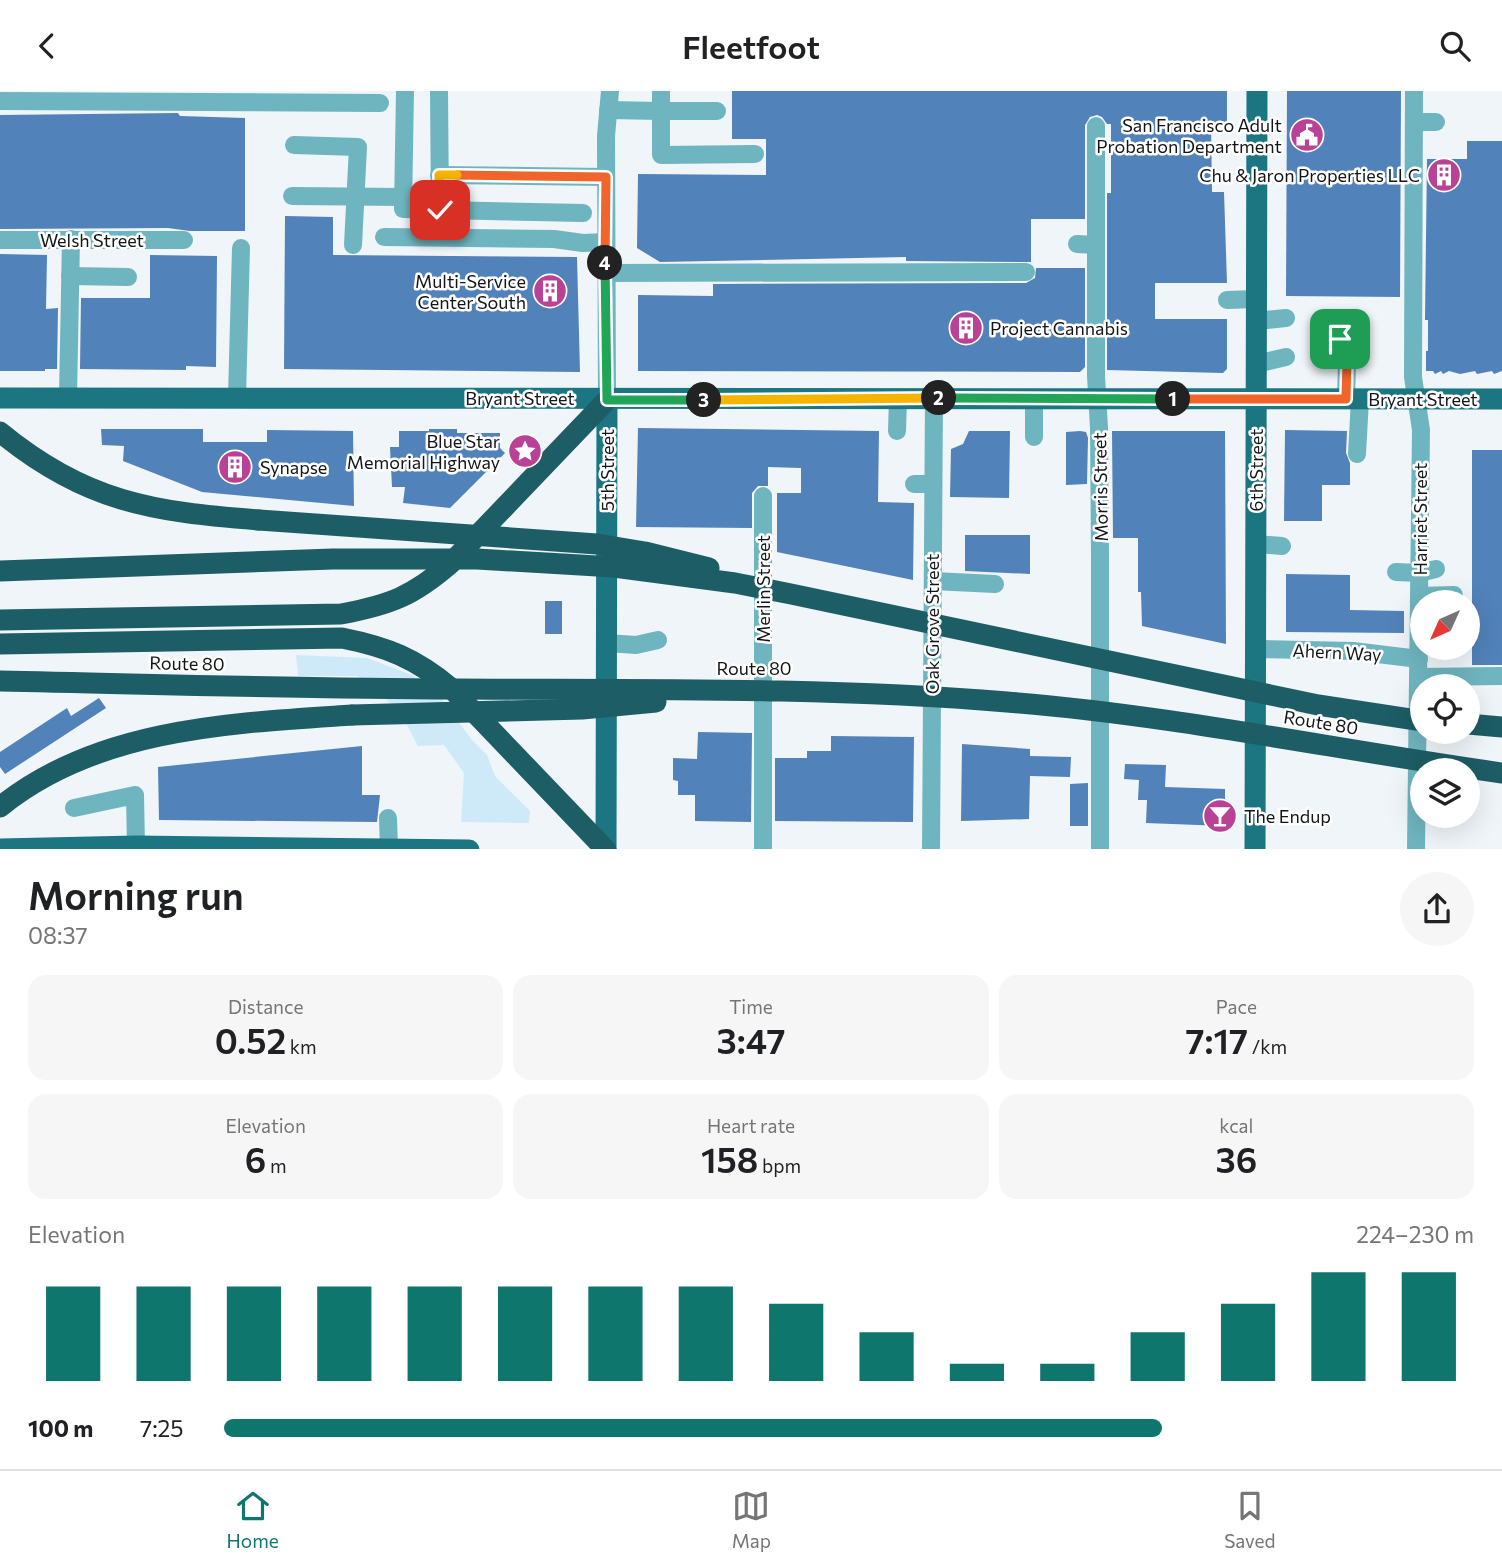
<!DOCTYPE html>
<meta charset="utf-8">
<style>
body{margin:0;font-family:Commissioner,sans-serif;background:#f6f6f6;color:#202124;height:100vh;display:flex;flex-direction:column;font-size:26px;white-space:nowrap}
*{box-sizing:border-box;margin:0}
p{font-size:23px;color:#757577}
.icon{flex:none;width:38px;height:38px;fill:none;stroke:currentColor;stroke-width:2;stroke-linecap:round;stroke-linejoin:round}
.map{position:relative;height:758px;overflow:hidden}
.side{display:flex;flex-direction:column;background:#fff;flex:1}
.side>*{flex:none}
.needle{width:46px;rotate:225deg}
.fabs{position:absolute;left:1410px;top:499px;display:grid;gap:14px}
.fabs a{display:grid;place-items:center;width:70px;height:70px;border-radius:50%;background:#fff;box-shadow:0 7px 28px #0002;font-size:35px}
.pin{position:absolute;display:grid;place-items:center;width:60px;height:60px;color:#fff;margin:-30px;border-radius:14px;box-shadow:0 4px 10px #0006}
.km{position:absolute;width:35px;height:35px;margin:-18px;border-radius:50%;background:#222;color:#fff;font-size:19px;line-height:35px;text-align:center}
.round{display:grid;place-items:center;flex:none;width:74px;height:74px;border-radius:37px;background:#f6f6f6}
.overview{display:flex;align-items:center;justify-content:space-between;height:119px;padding:0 28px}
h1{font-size:38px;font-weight:600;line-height:52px}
.stats{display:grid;grid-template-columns:repeat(3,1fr);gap:10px;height:119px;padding:7px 28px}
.stats div{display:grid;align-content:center;border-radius:18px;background:#f6f6f6;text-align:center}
.stats b{font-size:35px;font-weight:600}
.stats small{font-size:19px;font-weight:400}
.stats p{font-size:19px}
.chart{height:196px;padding:14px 28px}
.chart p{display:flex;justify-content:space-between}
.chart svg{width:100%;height:126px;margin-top:7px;stroke:#0f766e;stroke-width:6}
ul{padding:0 28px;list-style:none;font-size:23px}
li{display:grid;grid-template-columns:112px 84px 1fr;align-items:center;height:52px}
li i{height:18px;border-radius:9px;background:#0f766e}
header{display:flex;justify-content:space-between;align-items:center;height:91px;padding:0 28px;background:#fff;font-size:32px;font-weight:600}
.dock{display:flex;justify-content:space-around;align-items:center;height:98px;border-top:2px solid #e0e0e0;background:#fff;font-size:19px;color:#757577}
.dock a{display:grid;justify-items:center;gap:4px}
.dock .active{color:#0f766e}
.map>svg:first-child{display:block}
</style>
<header><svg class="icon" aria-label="back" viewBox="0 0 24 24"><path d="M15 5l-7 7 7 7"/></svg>Fleetfoot<svg class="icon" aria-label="search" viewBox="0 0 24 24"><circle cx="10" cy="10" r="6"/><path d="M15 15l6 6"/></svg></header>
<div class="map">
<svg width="1502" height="759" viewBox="0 0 1502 759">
<rect width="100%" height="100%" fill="#eff5f8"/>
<!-- green -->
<path fill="#ceeaf9" d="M296,564L367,567L412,584L437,602L472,649L487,664L495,685L530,720L529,732L461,731L464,682L444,654L418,655L399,619L357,585H298Z"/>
<!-- building -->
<g fill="#5182b9">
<path d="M732,0H1227V34H1211L1212,101H1224L1227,192H1155V228H1227V278L1223,282L1107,279V102H1111V33H1107L1102,26L1097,24L1090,26L1085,34V128H1031V171L906,170V166L660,171L637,157L638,83L766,84V48H732Z"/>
<path d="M1287,0H1401L1400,206L1286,205Z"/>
<path d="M178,22L180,25L245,27V140H190L168,137L0,138V24Z"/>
<path d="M1467,50H1502V280L1494,283L1492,280L1477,283L1475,280L1460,283L1449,280L1443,283L1441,280L1435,283L1433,280H1426V260H1428V229H1425L1427,68H1467Z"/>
<path d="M285,125L333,126V164L577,166L580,281L284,278Z"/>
<path d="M0,163L47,164L46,218L58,217L57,278H45V280H0Z"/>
<path d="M150,164L217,165L216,276L186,275V279L80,278L81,207H150Z"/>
<path d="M1036,177H1085V276L1080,281L638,280V204L713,205V193L1026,192L1035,187Z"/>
<path d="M638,337L879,340L878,411L914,412L913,489L777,461V402H801V377L768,376V395H758L752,402V437L636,436Z"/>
<path d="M101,338H203V351H267V339L353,340L354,415L202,401L123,370L124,355L102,354Z"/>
<path d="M429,338H457V342H500V357L505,362L450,417L403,412L405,396H392L390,356H399V340H429Z"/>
<path d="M1285,339L1347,340L1346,362L1350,372V394H1322V430H1284Z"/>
<path d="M969,340H1010L1009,407L950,406L951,358L963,353Z"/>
<path d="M1080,340L1086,341L1088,347L1087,393L1066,394V341Z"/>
<path d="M1112,340H1225L1226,553L1142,535L1141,501H1138V447H1113Z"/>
<rect x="1472" y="359" width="30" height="215"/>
<path d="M965,444H1030V483L965,480Z"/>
<path d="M1286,483L1350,484V519L1404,520V542L1286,541Z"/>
<rect x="545" y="510" width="17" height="33"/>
<path d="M99,607L106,617L5,683L0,676V661L67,617L71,625Z"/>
<path d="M698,641L752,642L751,731L695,730V704H678V690L673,689V667L697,668Z"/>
<path d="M831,645L914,646L913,731L775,730V667H807V660H831Z"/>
<path d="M962,653L1030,658V665L1071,666L1070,686L1030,685L1029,728L961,730Z"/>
<path d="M362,655V704H380L377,731L159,729L158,676Z"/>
<path d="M1125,673L1166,674L1165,696L1225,698V708L1230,711L1225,714L1224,735L1146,732L1147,709H1138L1139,689L1124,688Z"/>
<path d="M1088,692V735H1070V693Z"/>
</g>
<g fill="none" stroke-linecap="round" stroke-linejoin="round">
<!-- minor -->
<g stroke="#6fb5bf" stroke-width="18">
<path d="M405,0L403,118L440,119"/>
<path d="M439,0L440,119L583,122"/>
<path d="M1414,0L1413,286L1421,339L1416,759"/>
<path d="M0,10L380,12"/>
<path d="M608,19L661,20V0"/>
<path d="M717,20H661V64L755,63"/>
<path d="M1414,31H1436"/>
<path d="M1096,35V285L1099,337L1100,464V759"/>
<path d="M294,54L358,56L353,154"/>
<path d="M439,84L606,86"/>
<path d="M292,105L403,106"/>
<path d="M384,146L554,148L583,152L606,151"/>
<path d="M0,149H184"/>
<path d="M1077,153L1096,154"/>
<path d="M605,182L1026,181"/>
<path d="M70,185L128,186"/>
<path d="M1227,209L1256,208"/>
<path d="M1340,228V248L1347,270L1346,308"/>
<path d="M1256,230L1286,227"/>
<path d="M1256,273L1286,266"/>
<path d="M68,306L71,148"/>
<path d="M237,306L241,157"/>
<path d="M607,309L606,45L610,0"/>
<path d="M897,340L898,307"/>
<path d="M1034,346V308"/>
<path d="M1357,363L1360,308"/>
<path d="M914,393H933"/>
<path d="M1256,453L1282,455"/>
<path d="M1396,481L1419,482L1436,478"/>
<path d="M933,490L995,493"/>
<path d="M1419,505L1454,504"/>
<path d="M607,552L636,554L658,549"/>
<path d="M1255,558L1353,560L1419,568"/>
<path d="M1418,586L1502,585"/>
<path d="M74,717L135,704L136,755"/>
<path d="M388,727L389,758"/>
<path d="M763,759V405"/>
<path d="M931,759L934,307"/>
</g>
<!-- major -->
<g stroke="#1b7681" stroke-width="21">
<path d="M0,307L1502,308"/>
<path d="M0,758L136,755L469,759"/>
<path d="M606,759L607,309"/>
<path d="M1255,759L1257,0"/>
</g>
<!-- highway -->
<g stroke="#1d5d65" stroke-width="21">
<path d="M0,341C85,411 153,421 259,429"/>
<path d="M0,529L341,523C390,514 413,505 451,472L607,309"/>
<path d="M0,553L342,547C387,556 415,567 451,597L606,759"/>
<path d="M1468,633L1502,636"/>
<path d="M0,716C97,637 232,632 352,624"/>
</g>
<!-- highway-bridge -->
<g stroke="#1d5d65" stroke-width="21">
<path d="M259,429L597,453L645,461L709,477"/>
<path d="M0,480L333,468H477L614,476L735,492L791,503L1318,614L1423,630"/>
<path d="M0,590C152,593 303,598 454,598C639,599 823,596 1007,611C1173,624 1337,659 1502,682"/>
<path d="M352,624L582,618L656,611"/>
</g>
</g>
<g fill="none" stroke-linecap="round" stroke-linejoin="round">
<!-- split-1 casing -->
<g stroke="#fff" stroke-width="14">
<path id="split-1" d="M1173,308H1346L1347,270L1340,248"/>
</g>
<!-- split-2 casing -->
<g stroke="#fff" stroke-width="14">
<path id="split-2" d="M939,307L1173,308"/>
</g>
<!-- split-3 casing -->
<g stroke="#fff" stroke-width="14">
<path id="split-3" d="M704,309L939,307"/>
</g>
<!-- split-4 casing -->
<g stroke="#fff" stroke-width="14">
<path id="split-4" d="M605,172L607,309H704"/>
</g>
<!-- split-5 casing -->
<g stroke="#fff" stroke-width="14">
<path id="split-5" d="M457,84L606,86L605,172"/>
</g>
<!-- split-6 casing -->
<g stroke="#fff" stroke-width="14">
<path id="split-6" d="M440,119L439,84H457"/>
</g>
<!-- split-1 -->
<use href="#split-1" stroke="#f0652b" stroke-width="9"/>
<!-- split-2 -->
<use href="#split-2" stroke="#22a559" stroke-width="9"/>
<!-- split-3 -->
<use href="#split-3" stroke="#f5b400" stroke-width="9"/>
<!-- split-4 -->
<use href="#split-4" stroke="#22a559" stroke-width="9"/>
<!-- split-5 -->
<use href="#split-5" stroke="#f0652b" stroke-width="9"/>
<!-- split-6 -->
<use href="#split-6" stroke="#f5b400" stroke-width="9"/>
</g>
<!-- icons -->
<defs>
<g id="civic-disc" transform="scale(1.75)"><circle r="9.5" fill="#b94196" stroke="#fff"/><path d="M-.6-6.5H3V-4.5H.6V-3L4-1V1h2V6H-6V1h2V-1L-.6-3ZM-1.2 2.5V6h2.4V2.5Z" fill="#fff"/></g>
<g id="building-disc" transform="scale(1.75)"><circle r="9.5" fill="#b94196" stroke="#fff"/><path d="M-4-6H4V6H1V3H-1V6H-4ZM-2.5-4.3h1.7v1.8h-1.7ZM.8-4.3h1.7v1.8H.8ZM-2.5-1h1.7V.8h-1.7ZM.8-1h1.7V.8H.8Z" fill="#fff"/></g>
<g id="sight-disc" transform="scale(1.75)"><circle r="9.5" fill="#b94196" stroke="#fff"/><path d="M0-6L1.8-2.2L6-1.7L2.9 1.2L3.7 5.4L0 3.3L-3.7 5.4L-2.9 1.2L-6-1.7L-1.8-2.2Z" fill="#fff"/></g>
<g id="bar-disc" transform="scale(1.75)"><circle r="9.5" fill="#b94196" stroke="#fff"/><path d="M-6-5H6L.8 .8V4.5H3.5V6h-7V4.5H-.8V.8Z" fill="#fff"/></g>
</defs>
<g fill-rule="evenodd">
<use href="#civic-disc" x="1307" y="44"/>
<use href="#building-disc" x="1444" y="84"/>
<use href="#building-disc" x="550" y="200"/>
<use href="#building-disc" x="966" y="237"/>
<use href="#sight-disc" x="525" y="360"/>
<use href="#building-disc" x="235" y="376"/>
<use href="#bar-disc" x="1220" y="725"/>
</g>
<g text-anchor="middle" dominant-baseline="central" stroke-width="5" stroke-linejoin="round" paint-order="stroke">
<!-- poi labels -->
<g font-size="18" fill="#121415" stroke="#fff" text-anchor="end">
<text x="1282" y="34">San Francisco Adult<tspan x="1282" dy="21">Probation Department</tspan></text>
<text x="1420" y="84">Chu &amp; Jaron Properties LLC</text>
<text x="526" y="190">Multi-Service<tspan x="526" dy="21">Center South</tspan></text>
<text x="990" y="237" text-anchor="start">Project Cannabis</text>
<text x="500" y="350">Blue Star<tspan x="500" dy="21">Memorial Highway</tspan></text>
<text x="260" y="376" text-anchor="start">Synapse</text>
<text x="1244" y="725" text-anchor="start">The Endup</text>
</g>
<!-- street labels -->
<g font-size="18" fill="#121415" stroke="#fff">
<text x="92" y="149">Welsh Street</text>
<text x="520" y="307">Bryant Street</text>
<text x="1423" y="308">Bryant Street</text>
<text transform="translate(607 379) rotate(-90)">5th Street</text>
<text transform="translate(1256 379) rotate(-90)">6th Street</text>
<text transform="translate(1100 396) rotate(-91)">Morris Street</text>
<text transform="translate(1420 428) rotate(-90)">Harriet Street</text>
<text transform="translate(763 498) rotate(-90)">Merlin Street</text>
<text transform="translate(932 533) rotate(-90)">Oak Grove Street</text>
<text transform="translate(1337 561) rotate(3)">Ahern Way</text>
<text transform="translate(187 572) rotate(1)">Route 80</text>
<text x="754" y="577">Route 80</text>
<text transform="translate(1321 631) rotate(9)">Route 80</text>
</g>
</g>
</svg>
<div class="fabs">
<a><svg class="needle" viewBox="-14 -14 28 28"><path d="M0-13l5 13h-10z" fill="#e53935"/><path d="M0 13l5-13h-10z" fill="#757577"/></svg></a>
<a><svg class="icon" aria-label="locate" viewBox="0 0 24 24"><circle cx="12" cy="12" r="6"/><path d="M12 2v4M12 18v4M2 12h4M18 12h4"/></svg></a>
<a><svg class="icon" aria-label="layers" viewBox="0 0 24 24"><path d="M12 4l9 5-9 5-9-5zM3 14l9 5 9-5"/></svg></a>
</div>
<div class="pin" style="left:1340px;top:248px;background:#1e9e55"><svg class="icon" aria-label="arrive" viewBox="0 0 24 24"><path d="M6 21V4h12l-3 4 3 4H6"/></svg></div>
<div class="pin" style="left:440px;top:119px;background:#d93025"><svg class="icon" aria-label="check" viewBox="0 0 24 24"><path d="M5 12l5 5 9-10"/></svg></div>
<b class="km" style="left:1173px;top:308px">1</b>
<b class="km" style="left:939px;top:307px">2</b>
<b class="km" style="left:704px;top:309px">3</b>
<b class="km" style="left:605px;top:172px">4</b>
</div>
<section class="side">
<div class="overview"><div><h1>Morning run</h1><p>08:37</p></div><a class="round"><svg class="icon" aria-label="share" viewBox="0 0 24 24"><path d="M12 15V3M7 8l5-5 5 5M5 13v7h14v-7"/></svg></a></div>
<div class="stats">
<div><p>Distance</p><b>0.52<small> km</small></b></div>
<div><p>Time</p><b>3:47</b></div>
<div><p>Pace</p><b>7:17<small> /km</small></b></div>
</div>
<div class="stats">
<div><p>Elevation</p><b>6<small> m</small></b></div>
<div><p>Heart rate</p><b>158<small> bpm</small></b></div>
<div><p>kcal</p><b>36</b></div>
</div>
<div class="chart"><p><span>Elevation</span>224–230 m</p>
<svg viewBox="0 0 160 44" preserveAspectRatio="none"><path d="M5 44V11M15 44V11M25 44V11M35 44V11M45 44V11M55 44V11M65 44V11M75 44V11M85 44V17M95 44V27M105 44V38M115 44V38M125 44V27M135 44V17M145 44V6M155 44V6"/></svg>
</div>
<ul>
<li><b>100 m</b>7:25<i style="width:75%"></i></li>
</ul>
</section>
<nav class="dock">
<a class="active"><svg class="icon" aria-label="home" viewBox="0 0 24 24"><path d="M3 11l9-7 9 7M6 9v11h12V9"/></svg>Home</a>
<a><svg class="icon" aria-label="map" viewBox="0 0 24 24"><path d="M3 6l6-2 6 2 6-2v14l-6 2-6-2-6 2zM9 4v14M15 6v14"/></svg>Map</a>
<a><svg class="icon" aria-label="saved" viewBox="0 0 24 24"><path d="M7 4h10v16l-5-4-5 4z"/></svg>Saved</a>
</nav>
